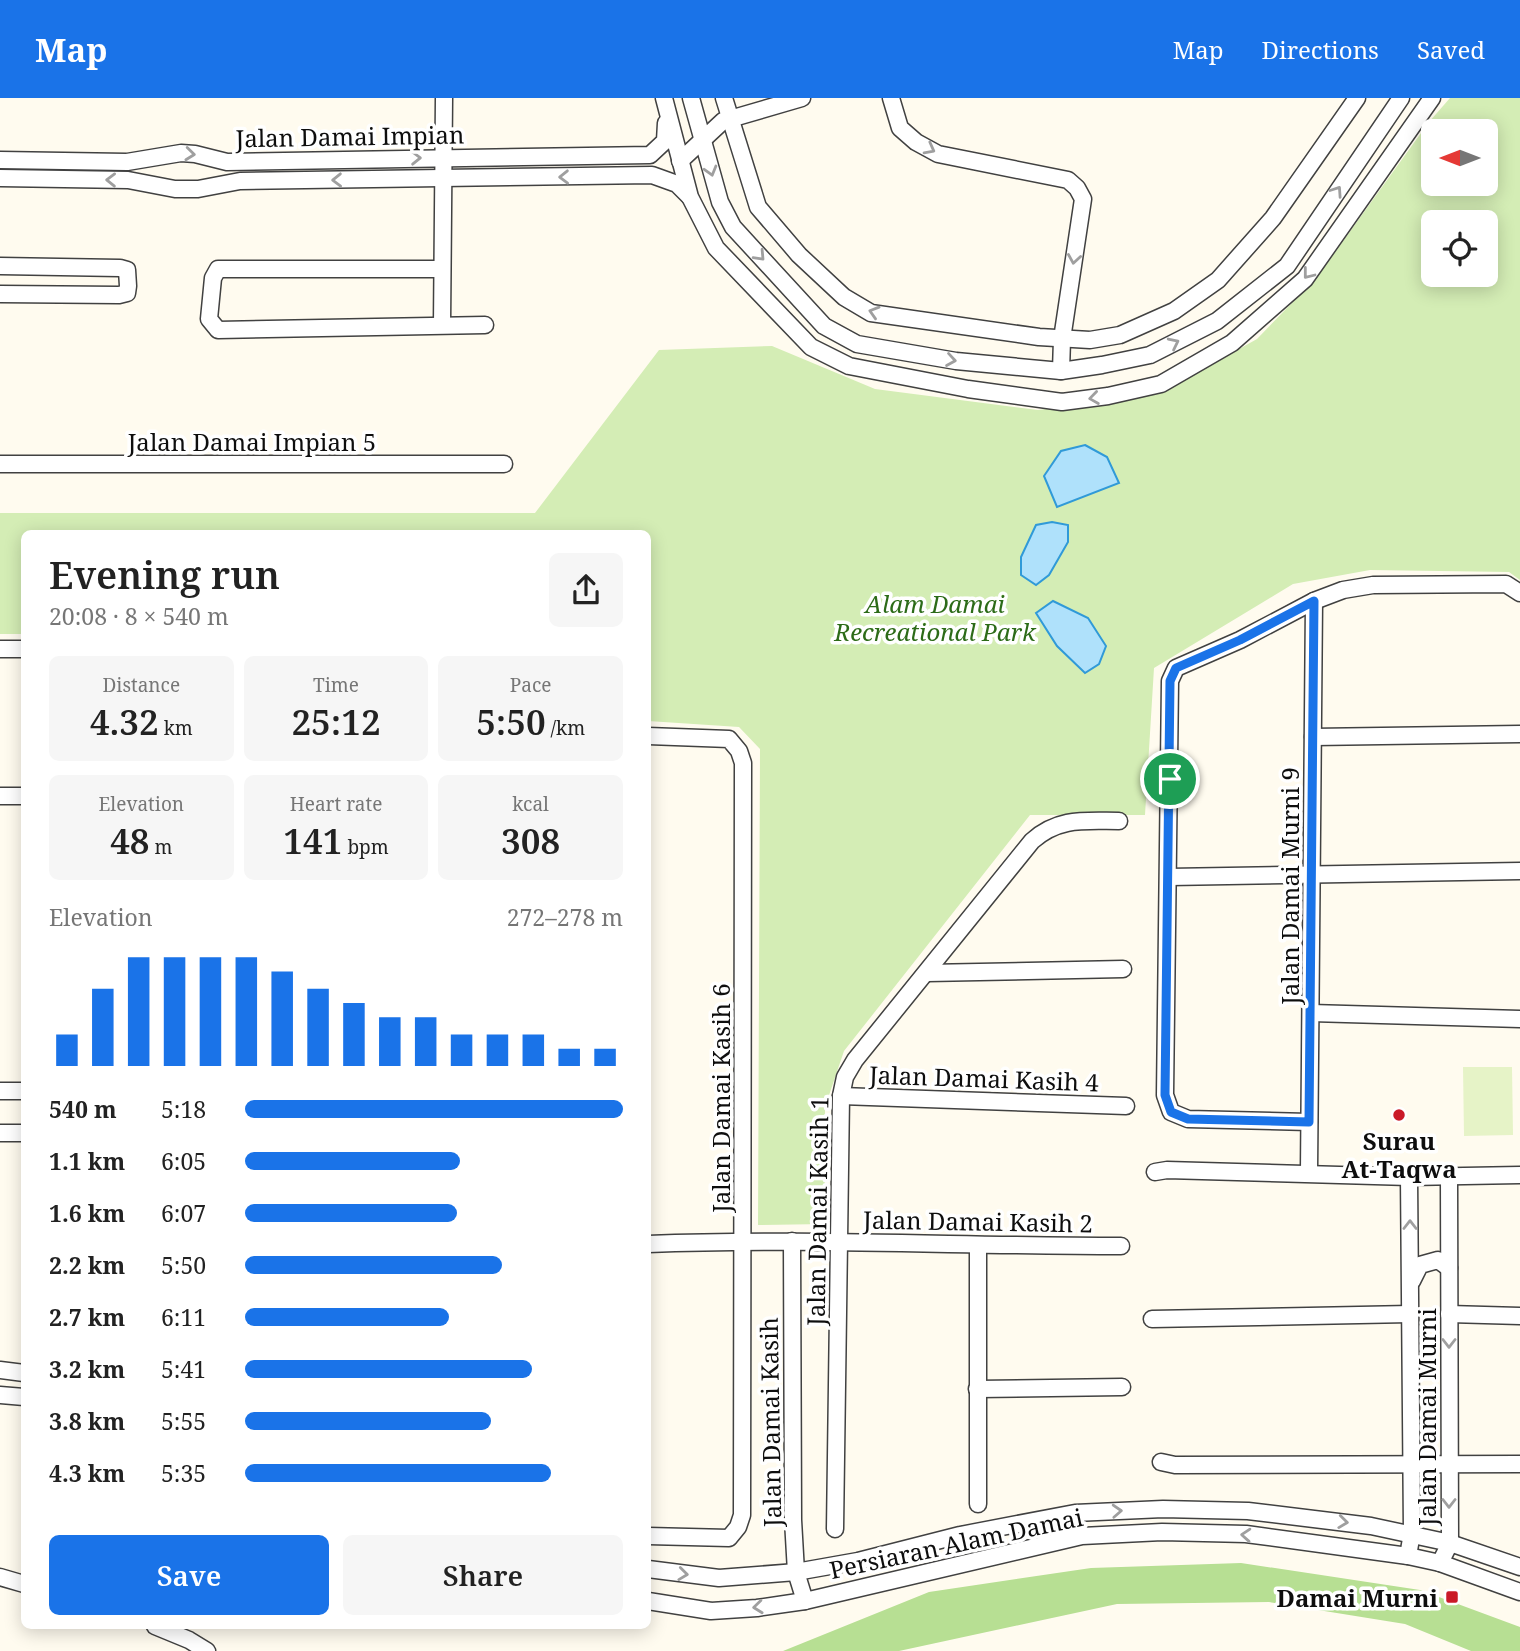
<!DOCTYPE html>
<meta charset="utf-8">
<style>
body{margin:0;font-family:"Noto Serif",serif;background:#f6f6f6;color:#222;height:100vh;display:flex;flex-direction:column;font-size:26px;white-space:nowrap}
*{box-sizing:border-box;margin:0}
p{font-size:23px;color:#767676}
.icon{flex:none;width:38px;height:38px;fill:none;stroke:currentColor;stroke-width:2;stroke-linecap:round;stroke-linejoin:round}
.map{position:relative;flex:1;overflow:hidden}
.side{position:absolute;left:21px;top:432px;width:630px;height:1099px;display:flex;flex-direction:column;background:#fff;border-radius:10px;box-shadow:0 4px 18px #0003}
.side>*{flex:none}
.needle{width:46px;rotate:270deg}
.tools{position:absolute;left:1421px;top:21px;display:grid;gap:14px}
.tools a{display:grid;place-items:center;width:77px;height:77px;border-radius:10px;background:#fff;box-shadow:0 4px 18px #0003;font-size:35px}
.pin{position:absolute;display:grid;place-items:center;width:60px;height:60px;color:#fff;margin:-30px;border:4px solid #fff;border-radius:50%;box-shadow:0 2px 7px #0007}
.round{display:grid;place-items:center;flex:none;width:74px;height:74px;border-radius:10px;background:#f6f6f6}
.head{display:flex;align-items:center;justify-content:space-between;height:119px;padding:0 28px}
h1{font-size:38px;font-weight:600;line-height:52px}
.figures{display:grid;grid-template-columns:repeat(3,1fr);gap:10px;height:119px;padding:7px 28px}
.figures div{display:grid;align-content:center;border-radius:10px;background:#f6f6f6;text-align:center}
.figures b{font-size:35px;font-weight:600}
.figures small{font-size:19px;font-weight:400}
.figures p{font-size:19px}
.chart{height:196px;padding:14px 28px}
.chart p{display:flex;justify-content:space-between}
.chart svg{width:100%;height:126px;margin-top:7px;stroke:#1a73e8;stroke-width:6}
.action{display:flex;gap:14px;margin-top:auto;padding:14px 28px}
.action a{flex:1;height:80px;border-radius:10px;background:#1a73e8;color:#fff;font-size:28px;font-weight:600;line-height:80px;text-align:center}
.action a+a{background:#f6f6f6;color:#222}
ul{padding:0 28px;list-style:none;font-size:23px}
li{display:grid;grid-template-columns:112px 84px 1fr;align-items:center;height:52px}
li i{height:18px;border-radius:9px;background:#1a73e8}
header{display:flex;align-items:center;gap:42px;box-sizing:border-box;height:98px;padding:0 35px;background:#1a73e8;color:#fff}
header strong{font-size:33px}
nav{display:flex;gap:38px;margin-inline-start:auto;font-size:24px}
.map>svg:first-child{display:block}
</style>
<header>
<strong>Map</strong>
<nav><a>Map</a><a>Directions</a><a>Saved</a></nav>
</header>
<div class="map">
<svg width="1520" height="1553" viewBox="0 0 1520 1553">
<rect width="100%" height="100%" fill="#fffbef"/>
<!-- green -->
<path fill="#d4edb5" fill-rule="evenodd" d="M1450,0H1520V482L1509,474L1370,472L1293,486L1154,570L1145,717H1030L844,953L825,1009V1126L758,1127L760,651L739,629L648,623V436H24V536H0V415H535L659,252L772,248L875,291L1038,312L1159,296L1257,241L1317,179L1429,24ZM1433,33H1486V86H1433ZM1433,124H1486V177H1433Z"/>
<!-- forest -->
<path fill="#b7df93" d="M1241,1465L1420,1492L1520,1529V1553H1471L1405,1526L1269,1504L1117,1506L899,1553H783L929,1494L1091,1470Z"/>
<!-- pitch -->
<path fill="#e6f3c7" d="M1463,969H1512L1513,1037L1464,1038Z"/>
<!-- water -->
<g fill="#afe1fb" stroke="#309ad8" stroke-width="2">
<path d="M1085,347L1107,359L1119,385L1057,409L1044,378L1061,353Z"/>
<path d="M1052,424L1068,427V444L1049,477L1036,487L1021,477V459L1036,427Z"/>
<path d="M1053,503L1088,520L1106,548L1099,566L1085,575L1057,548L1036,515Z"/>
</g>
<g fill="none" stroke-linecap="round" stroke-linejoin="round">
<!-- minor casing -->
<g stroke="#414141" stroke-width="19">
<g id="minor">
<path d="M664,0L690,99L716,150L811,249L849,268L968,291L1062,304L1108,298L1161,286L1232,245L1305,181L1432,0"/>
<path d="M691,0L720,104L733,129L824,228L857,246L956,263L1061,273L1102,267L1150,257L1217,223L1287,168L1401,0"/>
<path d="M724,0L758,109L799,157L844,199L871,215L1039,239L1090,242L1120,237L1174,213L1218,182L1273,120L1357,0"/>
<path d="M891,0L900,30L916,44L938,56L1068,82L1077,90L1083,101L1062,241L1061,273"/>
<path d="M0,62L127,64L181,55L195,56L227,64L650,57L665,43L666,25"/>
<path d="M680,63L723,23L802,0"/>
<path d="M0,80L128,82L175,91H198L240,83L652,77L677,86L689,98"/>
<path d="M0,168L120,170L127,172L128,188L127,195L119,197L0,196"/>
<path d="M442,171H218L213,180L209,221L218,232L485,227"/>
<path d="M442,227L444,0"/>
<path d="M0,366H504"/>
<path d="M0,551H24"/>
<path d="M648,638L729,641L739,653L743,665L742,1417L738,1429L729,1440L648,1438"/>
<path d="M1313,639L1520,636"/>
<path d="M0,698H24"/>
<path d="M1169,779L1520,773"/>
<path d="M927,875L1123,871"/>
<path d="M1311,915L1520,921"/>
<path d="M0,993H24"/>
<path d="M841,998L1126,1008"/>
<path d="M1309,1024L1188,1021L1171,1014L1165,997L1170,583L1176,570L1240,542L1314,503L1343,492L1373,487L1506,486L1520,495"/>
<path d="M0,1035H24"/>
<path d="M1155,1074L1167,1072L1409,1079L1520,1077"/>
<path d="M1309,1074L1314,503"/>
<path d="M792,1143L793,1422L796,1474L805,1503"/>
<path d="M648,1146C805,1140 963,1148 1121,1148"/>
<path d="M1412,1183L1420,1167L1438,1162L1449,1170"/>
<path d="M1449,1216L1520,1218"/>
<path d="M1152,1221L1410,1216"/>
<path d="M0,1272L24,1275"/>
<path d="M977,1291L1122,1289"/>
<path d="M0,1297L24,1299"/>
<path d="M1161,1364L1175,1367L1520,1366"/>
<path d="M978,1406V1148"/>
<path d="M835,1431L841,998L845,979L855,962L1032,743C1059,719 1085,723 1119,723"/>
<path d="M1408,1458L1412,1435L1409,1079"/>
<path d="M1440,1465L1450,1445L1449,1078"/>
<path d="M648,1471L719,1480L796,1474L858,1463L960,1437L1075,1415L1163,1411L1248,1413L1371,1428L1450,1445L1520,1469"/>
<path d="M0,1479L24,1486"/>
<path d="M648,1503L711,1513L757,1510L805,1503L1082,1438L1162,1434L1246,1436L1408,1458L1440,1465L1520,1494"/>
<path d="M155,1528L189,1542L207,1553"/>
</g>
</g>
<!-- minor -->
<use href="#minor" stroke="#fff" stroke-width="16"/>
</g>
<!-- one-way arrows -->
<defs><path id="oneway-chevron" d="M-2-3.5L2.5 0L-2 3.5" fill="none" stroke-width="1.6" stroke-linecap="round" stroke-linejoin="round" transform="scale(1.75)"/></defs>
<g stroke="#9f9f9f">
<use href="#oneway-chevron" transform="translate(930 51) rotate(28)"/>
<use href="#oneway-chevron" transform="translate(190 56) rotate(6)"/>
<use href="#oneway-chevron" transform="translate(416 60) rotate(-1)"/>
<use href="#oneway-chevron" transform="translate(711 73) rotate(74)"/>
<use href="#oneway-chevron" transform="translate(564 79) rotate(179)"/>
<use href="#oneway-chevron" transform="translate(111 82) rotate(-179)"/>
<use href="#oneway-chevron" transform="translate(337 82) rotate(179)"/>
<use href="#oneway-chevron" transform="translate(1337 93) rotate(-56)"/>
<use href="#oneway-chevron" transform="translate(760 158) rotate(47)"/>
<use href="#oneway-chevron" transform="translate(1074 161) rotate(99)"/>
<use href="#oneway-chevron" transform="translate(1308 176) rotate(128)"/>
<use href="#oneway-chevron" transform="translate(874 214) rotate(-163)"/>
<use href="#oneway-chevron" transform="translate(1174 245) rotate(-26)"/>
<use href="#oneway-chevron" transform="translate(951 262) rotate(9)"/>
<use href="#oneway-chevron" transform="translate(1094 300) rotate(172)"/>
<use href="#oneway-chevron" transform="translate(1410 1127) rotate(-90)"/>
<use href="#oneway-chevron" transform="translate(1449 1245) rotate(90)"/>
<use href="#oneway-chevron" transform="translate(1449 1405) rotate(90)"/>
<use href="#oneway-chevron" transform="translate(1117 1413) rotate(-3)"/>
<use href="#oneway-chevron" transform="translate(1343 1424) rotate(7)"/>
<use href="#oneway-chevron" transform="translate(1246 1437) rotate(-176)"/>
<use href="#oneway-chevron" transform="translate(683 1476) rotate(7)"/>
<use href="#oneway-chevron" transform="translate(758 1509) rotate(174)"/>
</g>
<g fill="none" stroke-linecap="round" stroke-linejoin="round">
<!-- route casing -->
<g stroke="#fff" stroke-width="14">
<path id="route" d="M1314,503L1309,1024L1188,1021L1171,1014L1165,997L1170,583L1176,570L1240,542Z"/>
</g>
<!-- route -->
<use href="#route" stroke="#1a73e8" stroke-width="9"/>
</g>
<!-- markers -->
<g fill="#ca1a28" stroke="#fff" stroke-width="2.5">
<circle cx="1399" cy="1017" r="7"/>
<rect x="1445" y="1492" width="14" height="14" rx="3.5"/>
</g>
<g text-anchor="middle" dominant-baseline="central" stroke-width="7" stroke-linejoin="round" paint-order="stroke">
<!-- street labels -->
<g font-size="24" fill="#0e0e0e" stroke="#fff">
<text transform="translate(350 38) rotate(-1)">Jalan Damai Impian</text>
<text x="252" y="343">Jalan Damai Impian 5</text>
<text transform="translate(1289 788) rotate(-90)">Jalan Damai Murni 9</text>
<text transform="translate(984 980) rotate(2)">Jalan Damai Kasih 4</text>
<text transform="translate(720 1000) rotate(-90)">Jalan Damai Kasih 6</text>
<text transform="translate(817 1113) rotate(-89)">Jalan Damai Kasih 1</text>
<text transform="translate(978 1123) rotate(1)">Jalan Damai Kasih 2</text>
<text transform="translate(1426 1319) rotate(-90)">Jalan Damai Murni</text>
<text transform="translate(770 1324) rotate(-91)">Jalan Damai Kasih</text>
<text transform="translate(956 1445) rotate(-12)">Persiaran Alam Damai</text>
</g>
<!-- park labels -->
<g font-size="24" font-style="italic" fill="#2c6b18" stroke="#fff">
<text x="935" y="505">Alam Damai<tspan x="935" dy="28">Recreational Park</tspan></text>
</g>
<!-- poi labels -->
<g font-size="24" font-weight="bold" fill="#0e0e0e" stroke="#fff">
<text x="1399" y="1042">Surau<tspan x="1399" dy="28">At-Taqwa</tspan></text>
<text x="1438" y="1499" text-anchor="end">Damai Murni</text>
</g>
</g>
</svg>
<div class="tools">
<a><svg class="needle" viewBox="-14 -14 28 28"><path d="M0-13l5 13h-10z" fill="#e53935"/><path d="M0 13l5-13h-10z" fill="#767676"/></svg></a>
<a><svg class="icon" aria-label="locate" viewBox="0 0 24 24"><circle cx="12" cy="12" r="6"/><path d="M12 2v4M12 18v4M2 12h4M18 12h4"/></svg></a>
</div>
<div class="pin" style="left:1170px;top:681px;background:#1e9e55"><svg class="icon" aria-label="arrive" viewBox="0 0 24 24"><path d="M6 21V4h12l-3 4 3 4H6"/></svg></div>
<section class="side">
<div class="head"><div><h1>Evening run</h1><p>20:08 · 8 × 540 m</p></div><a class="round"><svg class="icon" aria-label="share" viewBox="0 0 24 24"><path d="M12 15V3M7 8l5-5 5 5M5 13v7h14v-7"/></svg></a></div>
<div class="figures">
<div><p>Distance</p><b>4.32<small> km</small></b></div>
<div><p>Time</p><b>25:12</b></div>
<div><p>Pace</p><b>5:50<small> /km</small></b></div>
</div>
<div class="figures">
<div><p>Elevation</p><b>48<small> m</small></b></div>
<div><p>Heart rate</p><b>141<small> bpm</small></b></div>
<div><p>kcal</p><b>308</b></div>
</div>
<div class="chart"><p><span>Elevation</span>272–278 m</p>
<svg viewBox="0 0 160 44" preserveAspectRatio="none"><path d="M5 44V33M15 44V17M25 44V6M35 44V6M45 44V6M55 44V6M65 44V11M75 44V17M85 44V22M95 44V27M105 44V27M115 44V33M125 44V33M135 44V33M145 44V38M155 44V38"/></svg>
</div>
<ul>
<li><b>540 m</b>5:18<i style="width:100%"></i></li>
<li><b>1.1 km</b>6:05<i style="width:57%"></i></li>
<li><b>1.6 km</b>6:07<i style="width:56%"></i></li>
<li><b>2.2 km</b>5:50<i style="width:68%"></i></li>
<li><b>2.7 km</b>6:11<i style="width:54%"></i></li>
<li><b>3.2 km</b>5:41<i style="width:76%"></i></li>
<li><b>3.8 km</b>5:55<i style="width:65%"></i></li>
<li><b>4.3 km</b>5:35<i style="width:81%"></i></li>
</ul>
<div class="action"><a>Save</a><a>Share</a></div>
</section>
</div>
